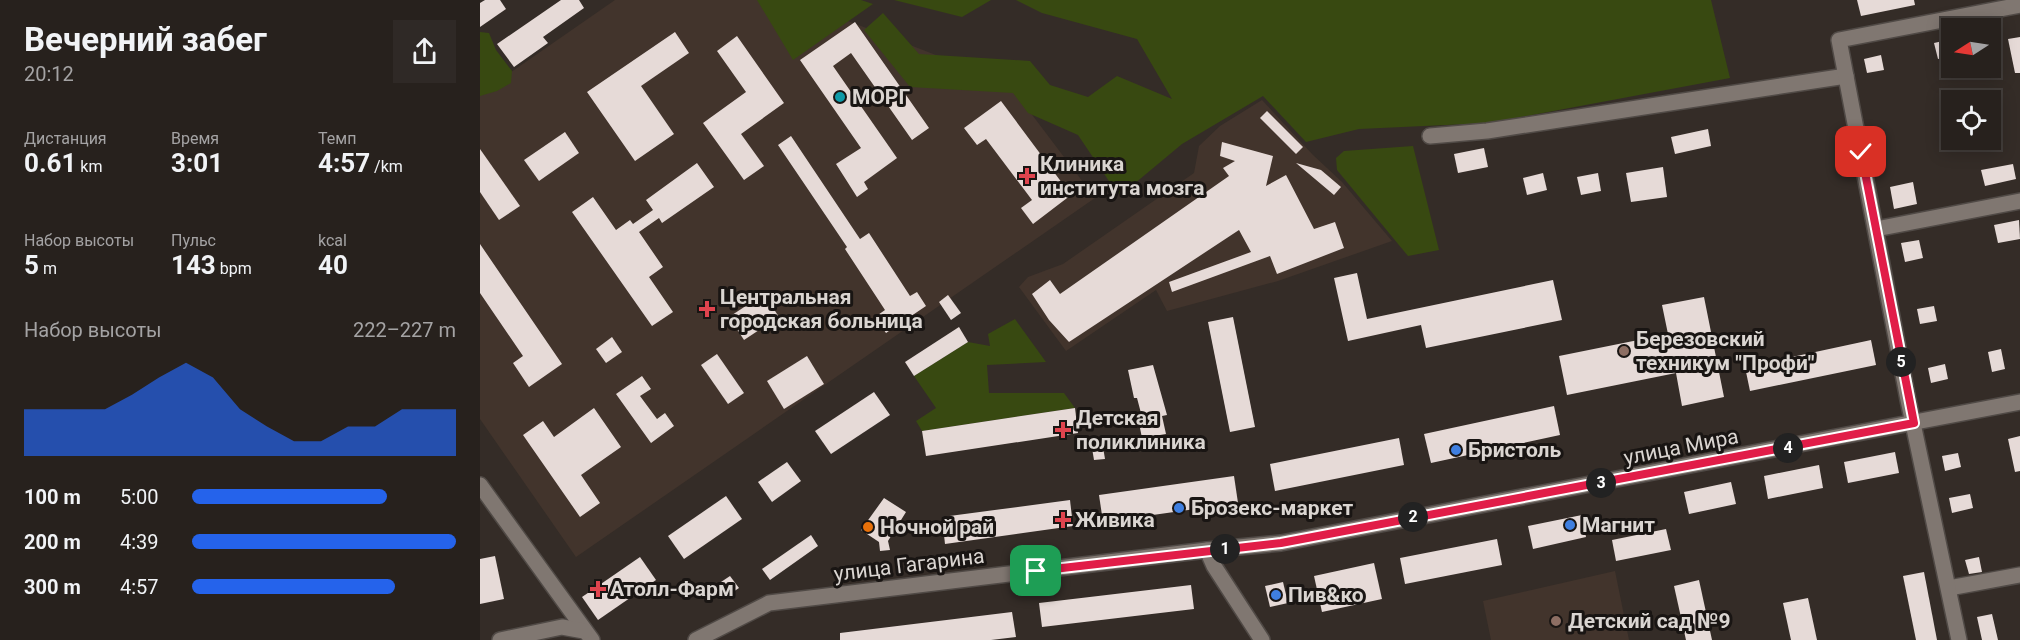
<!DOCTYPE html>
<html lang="ru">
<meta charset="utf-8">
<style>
body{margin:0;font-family:Roboto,sans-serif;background:#2f2926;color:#f1f3f6;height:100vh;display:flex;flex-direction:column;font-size:22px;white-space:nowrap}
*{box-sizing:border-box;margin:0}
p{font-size:20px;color:#a4a3a4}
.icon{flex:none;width:33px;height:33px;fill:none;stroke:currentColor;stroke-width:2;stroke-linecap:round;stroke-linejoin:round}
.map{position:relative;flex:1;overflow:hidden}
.sheet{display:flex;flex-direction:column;background:#27211d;width:480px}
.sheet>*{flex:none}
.needle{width:39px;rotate:258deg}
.tools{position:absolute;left:1461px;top:18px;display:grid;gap:12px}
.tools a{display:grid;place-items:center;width:60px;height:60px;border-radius:0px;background:#27211d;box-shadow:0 3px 15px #0003,0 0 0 2px #433e3b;font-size:30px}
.pin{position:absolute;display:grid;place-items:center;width:51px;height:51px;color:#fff;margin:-26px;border-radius:12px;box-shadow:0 3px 9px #0006}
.km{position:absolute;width:30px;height:30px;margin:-15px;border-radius:50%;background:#222;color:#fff;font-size:16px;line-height:30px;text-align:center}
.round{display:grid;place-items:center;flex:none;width:63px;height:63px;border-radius:0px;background:#2f2926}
.head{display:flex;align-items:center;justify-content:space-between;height:102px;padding:0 24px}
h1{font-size:33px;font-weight:700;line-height:45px}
.figures{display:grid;grid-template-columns:repeat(3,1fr);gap:9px;height:102px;padding:6px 24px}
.figures div{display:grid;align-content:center}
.figures b{font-size:26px;font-weight:700}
.figures small{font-size:16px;font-weight:400}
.figures p{font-size:16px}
.chart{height:168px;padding:12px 24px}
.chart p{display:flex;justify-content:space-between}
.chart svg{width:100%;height:108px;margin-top:6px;fill:#2563eb;opacity:.7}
ul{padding:0 24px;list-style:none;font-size:20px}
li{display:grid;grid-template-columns:96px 72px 1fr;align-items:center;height:45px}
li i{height:15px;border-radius:8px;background:#2563eb}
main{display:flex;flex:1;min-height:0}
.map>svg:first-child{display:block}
</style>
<main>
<section class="sheet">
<div class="head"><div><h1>Вечерний забег</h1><p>20:12</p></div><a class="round"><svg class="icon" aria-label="share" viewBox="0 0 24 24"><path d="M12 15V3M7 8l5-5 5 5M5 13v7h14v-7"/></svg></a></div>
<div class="figures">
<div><p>Дистанция</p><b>0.61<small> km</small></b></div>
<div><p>Время</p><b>3:01</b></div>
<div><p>Темп</p><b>4:57<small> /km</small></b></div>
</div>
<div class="figures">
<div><p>Набор высоты</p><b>5<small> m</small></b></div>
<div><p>Пульс</p><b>143<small> bpm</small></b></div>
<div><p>kcal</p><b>40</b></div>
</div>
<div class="chart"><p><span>Набор высоты</span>222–227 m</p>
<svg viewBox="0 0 160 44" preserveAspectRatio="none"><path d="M0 44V25L10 25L20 25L30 25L40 19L50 12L60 6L70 12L80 25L90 32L100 38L110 38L120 32L130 32L140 25L150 25L160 25V44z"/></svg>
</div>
<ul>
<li><b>100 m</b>5:00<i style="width:74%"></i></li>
<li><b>200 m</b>4:39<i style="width:100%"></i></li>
<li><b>300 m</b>4:57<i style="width:77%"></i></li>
</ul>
</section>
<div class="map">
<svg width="1540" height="640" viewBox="0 0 1540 640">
<rect width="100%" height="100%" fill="#342c27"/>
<!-- built -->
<g fill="#42342c">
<path d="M135,0H314L528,83L615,198L96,557L0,419V43L24,77Z"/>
<path d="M782,100L833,155L862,182L912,241L798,281L687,311L676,290L586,351L539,287L548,277L583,264L714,173L719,146L740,126Z"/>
<path d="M1135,571L1149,640H1011L1003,601Z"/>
</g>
<!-- green -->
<g fill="#384911">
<path d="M277,0H381L393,4L313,60Z"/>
<path d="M414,0H511L482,17Z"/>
<path d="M536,0H1231L1250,78L1009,123L879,129L826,142L783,96L702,144L642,194L637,193L598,135L548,113L533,93L430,87L384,30L403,13L439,54L550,61L570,85L608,97L637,76L692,99L657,39L562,13Z"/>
<path d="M0,32L9,33L16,50L32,71L31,83L17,91L0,96Z"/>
<path d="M933,146L959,250L928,256L857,170L856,158L864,151Z"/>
<path d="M535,319L566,362L507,365L509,393H584L595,408L442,431L436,421L456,408L434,376L488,342L510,346L508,334Z"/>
</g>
<!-- building -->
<g fill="#e6dad7">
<path d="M5,0H20L26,9L0,27V3Z"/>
<path d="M81,0H99L104,8L63,37L68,43L34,67L17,44Z"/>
<path d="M1377,0H1434L1435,5L1381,16Z"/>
<path d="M375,22L449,128L432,140L371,53L353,66L417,158L384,182L388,189L377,197L356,164L381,148L320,60Z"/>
<path d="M195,32L209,53L161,86L194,134L155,161L107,92Z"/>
<path d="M257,36L304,103L261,134L284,166L264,180L223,123L266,92L237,51Z"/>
<path d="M1540,37V73H1535L1528,39Z"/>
<path d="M1472,39V56L1458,59L1454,43Z"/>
<path d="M1401,55L1404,70L1387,73L1384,59Z"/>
<path d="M521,101L591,195L553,224L541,208L552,200L506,139L497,145L484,128Z"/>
<path d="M787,111L823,147L816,154L780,118Z"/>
<path d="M1228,129L1231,146L1195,154L1191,137Z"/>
<path d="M85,132L99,153L59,181L44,160Z"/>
<path d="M311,136L380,239L389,233L430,296L437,292L446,306L406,333L395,317L405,310L365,249L367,247L298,145Z"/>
<path d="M742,142L793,156L786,186L806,175L834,229L855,222L864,248L797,274L790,256L692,292L689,282L771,252L759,230L589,342L569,320L552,294L570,280L580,294L749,176L743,168L755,161L740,156Z"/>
<path d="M1004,148L1008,167L978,173L974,154Z"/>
<path d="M0,149L40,206L19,220L0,192Z"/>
<path d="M217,163L234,187L182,223L179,218L159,232L183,267L169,277L193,312L172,326L92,212L113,197L136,230L150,220L153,224L173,210L166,200Z"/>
<path d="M816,163L841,170L861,187L854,195Z"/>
<path d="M1533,164L1536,179L1505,186L1501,170Z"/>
<path d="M1183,167L1187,197L1151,202L1146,173Z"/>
<path d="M1063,173L1067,190L1047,195L1043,178Z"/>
<path d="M1118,173L1121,191L1101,195L1097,177Z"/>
<path d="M1433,182L1437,204L1414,209L1410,187Z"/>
<path d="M1539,220L1540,239L1518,243L1514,225Z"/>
<path d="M1439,240L1443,258L1425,262L1421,243Z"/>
<path d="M0,244L82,364L49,387L33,363L43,356L0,293Z"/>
<path d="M877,273L887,319L1073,280L1082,320L946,348L941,325L868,341L854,278Z"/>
<path d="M284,294L299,317L264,340L249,317Z"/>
<path d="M468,295L481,313L471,320L459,302Z"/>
<path d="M1224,297L1244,397L1202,406L1196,373L1087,395L1079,356L1188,334L1182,305Z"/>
<path d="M1454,306L1457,321L1440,324L1437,309Z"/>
<path d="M753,317L775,427L750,432L728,322Z"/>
<path d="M479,327L488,342L434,376L425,362Z"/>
<path d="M132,337L142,352L126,363L116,349Z"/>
<path d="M1391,340L1396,365L1270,391L1265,367Z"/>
<path d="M1521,349L1525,369L1512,372L1508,352Z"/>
<path d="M237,354L264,393L248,404L221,365Z"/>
<path d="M327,356L344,384L304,409L287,381Z"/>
<path d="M1465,364L1468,379L1451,383L1448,368Z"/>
<path d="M673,365L687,415L682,416L686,434L662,438L658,418L662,417L657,398H654L648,370Z"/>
<path d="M162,376L171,389L160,396L177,419L185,413L194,426L171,443L136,394Z"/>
<path d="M394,392L410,415L351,454L335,431Z"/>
<path d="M1074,406L1080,435L951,463L944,434Z"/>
<path d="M114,408L141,447L101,475L120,503L100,517L43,435L63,421L74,437Z"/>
<path d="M595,408L598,433L446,456L442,431Z"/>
<path d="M1540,436V471L1535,472L1528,439Z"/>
<path d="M919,438L924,465L795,491L790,464Z"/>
<path d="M622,441L625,459L614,460L611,442Z"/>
<path d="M1415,452L1419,473L1368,483L1364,462Z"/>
<path d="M1478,453L1481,467L1465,471L1462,456Z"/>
<path d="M307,462L321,481L292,502L278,482Z"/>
<path d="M1339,465L1343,488L1288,499L1284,476Z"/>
<path d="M754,476L758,503L623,522L619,495Z"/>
<path d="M1251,482L1256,504L1209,514L1204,492Z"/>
<path d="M1490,494L1493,508L1472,513L1469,498Z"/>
<path d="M246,496L262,519L204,559L188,536Z"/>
<path d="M404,498L426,512L408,541L410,550L400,551L399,542L381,530Z"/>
<path d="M590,500L593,526L465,544L462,517Z"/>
<path d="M1102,515L1106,537L1053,549L1048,526Z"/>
<path d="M1186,529L1191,550L1136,561L1132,540Z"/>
<path d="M331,535L338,546L290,580L282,569Z"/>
<path d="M1017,539L1022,565L925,584L920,558Z"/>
<path d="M15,556L24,599L0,604V559Z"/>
<path d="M160,557L176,580L118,620L102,597Z"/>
<path d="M1499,557L1502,572L1489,574L1485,560Z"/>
<path d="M894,563L902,599L842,612L834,576Z"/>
<path d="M1444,572L1457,640H1436L1423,576Z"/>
<path d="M250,576L259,588L244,598L235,586Z"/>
<path d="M1219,580L1232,640H1206L1194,586Z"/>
<path d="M803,582L808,603L790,607L785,586Z"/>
<path d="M711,585L714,609L562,627L559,603Z"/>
<path d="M1328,598L1337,640H1311L1303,603Z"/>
<path d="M532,612L536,637L511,640H360V633Z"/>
<path d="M1512,614L1518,640H1502L1497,617Z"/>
</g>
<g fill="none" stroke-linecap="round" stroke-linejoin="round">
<!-- minor casing -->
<g stroke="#504a46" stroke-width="18">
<g id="minor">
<path d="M950,136L1007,131L1366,76"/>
<path d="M1396,229L1540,201"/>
<path d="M0,485L112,640"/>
<path d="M727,550L734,566L782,640"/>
<path d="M1469,588L1540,575"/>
<path d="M20,640L82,627L104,631"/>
<path d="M216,640L289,603L727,550L801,543L1540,402"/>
<path d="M1479,640L1428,400L1359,40L1540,5"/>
</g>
</g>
<!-- minor -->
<use href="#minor" stroke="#807771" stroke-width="15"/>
</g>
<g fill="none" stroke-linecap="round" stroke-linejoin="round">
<!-- route casing -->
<g stroke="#fff" stroke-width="12">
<path id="route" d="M556,571L801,543L1434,423L1381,152"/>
</g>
<!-- route -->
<use href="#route" stroke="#e11d48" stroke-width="8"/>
</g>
<!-- markers -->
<circle fill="#0f9aa8" stroke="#191513" stroke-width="2" cx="360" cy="97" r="6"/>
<g fill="#e0444e" stroke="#191513" stroke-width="2">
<path d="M544 167h6v6h6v6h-6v6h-6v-6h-6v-6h6z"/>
<path d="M224 300h6v6h6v6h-6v6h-6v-6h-6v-6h6z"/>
<path d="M580 421h6v6h6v6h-6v6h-6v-6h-6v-6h6z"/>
<path d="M580 511h6v6h6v6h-6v6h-6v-6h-6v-6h6z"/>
<path d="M115 580h6v6h6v6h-6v6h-6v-6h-6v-6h6z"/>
</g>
<g fill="#8d6e63" stroke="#191513" stroke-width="2">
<circle cx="1144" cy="351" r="6"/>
<circle cx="1076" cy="621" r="6"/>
</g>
<g fill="#3f7fe0" stroke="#191513" stroke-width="2">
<circle cx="976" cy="450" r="6"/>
<circle cx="699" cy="508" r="6"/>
<circle cx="1090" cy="525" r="6"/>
<circle cx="796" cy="595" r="6"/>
</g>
<circle fill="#e8710a" stroke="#191513" stroke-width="2" cx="388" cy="527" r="6"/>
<g text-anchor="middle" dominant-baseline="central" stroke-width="6" stroke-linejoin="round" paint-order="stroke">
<!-- poi labels -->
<g font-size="21" font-weight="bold" fill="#dad5d1" stroke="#191513" text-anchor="start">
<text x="372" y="97">МОРГ</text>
<text x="560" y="164">Клиника<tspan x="560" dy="24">института мозга</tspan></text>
<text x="240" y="297">Центральная<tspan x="240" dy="24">городская больница</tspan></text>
<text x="1156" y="339">Березовский<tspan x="1156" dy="24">техникум "Профи"</tspan></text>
<text x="596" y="418">Детская<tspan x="596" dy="24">поликлиника</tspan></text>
<text x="988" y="450">Бристоль</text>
<text x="711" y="508">Брозекс-маркет</text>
<text x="595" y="520">Живика</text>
<text x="1102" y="525">Магнит</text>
<text x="400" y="527">Ночной рай</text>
<text x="130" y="589">Атолл-Фарм</text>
<text x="808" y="595">Пив&amp;ко</text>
<text x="1088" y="621">Детский сад №9</text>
</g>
<!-- street labels -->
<g font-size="21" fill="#dad5d1" stroke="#191513">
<text transform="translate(1201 447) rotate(-11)">улица Мира</text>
<text transform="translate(429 565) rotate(-7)">улица Гагарина</text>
</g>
</g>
</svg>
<div class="tools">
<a><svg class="needle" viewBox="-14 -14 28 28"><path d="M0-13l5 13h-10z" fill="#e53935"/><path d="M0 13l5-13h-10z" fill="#a4a3a4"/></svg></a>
<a><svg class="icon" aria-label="locate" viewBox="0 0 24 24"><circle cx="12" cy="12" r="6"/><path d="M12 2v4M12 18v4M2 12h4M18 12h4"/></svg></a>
</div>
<div class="pin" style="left:556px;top:571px;background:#1e9e55"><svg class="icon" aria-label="arrive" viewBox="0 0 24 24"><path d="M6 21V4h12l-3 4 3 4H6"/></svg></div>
<div class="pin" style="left:1381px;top:152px;background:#d93025"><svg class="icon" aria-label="check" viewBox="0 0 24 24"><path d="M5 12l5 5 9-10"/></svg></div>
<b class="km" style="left:745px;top:549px">1</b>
<b class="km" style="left:933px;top:517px">2</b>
<b class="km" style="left:1121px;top:483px">3</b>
<b class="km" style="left:1308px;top:448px">4</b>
<b class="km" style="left:1421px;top:362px">5</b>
</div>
</main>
